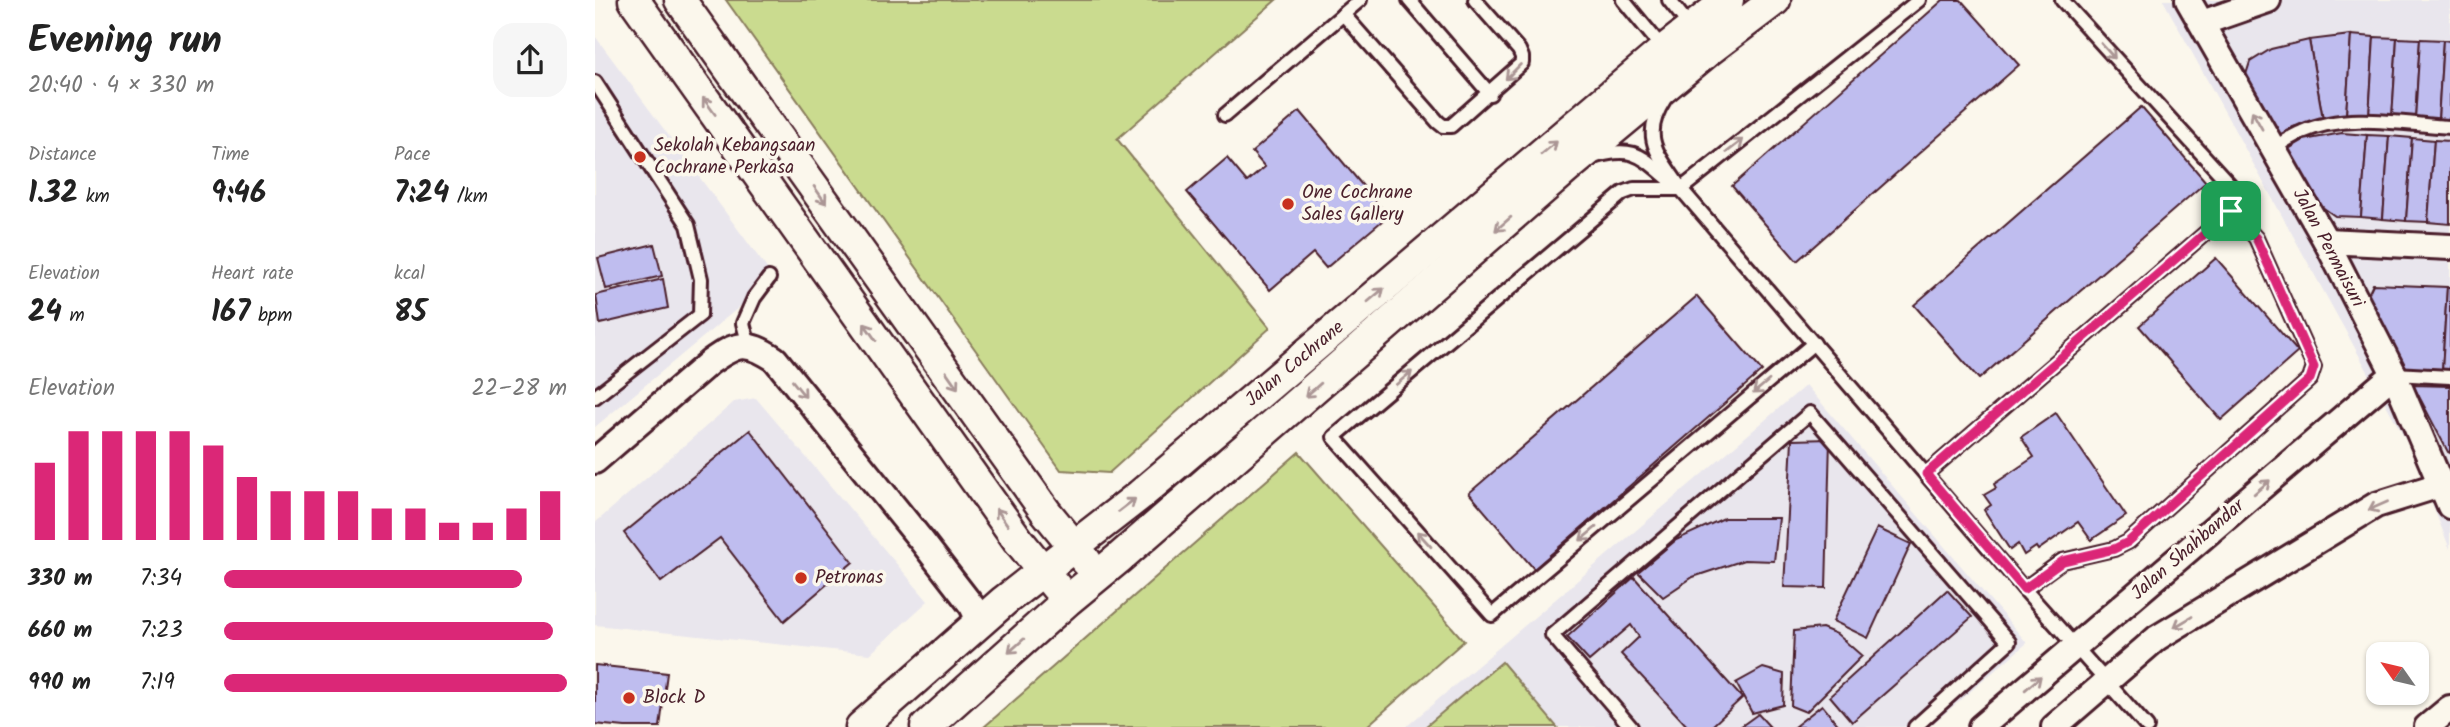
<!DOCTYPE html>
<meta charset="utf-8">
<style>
body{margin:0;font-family:Kalam,sans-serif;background:#f6f6f6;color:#222;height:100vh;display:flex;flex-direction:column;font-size:26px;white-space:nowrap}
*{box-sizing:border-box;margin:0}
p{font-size:23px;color:#767676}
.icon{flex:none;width:38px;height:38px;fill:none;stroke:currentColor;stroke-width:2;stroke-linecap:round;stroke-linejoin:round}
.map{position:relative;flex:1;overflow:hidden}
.panel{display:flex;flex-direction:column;background:#fff;width:595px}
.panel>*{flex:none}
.needle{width:46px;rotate:304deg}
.buttons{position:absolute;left:1771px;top:642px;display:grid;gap:14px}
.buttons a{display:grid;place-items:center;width:63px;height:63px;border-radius:14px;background:#fff;box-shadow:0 2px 5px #0004;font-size:35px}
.pin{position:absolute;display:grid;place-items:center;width:60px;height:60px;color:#fff;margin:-30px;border-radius:14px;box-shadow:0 4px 10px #0006}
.round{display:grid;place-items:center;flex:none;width:74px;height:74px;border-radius:21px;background:#f6f6f6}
.summary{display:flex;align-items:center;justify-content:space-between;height:119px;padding:0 28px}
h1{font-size:38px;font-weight:800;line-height:52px}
.figures{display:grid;grid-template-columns:repeat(3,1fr);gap:10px;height:119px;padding:7px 28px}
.figures div{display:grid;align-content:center}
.figures b{font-size:30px;font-weight:800}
.figures small{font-size:19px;font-weight:400}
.figures p{font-size:19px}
.chart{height:196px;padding:14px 28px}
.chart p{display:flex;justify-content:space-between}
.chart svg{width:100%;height:126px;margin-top:7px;stroke:#db2777;stroke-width:6}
ul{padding:0 28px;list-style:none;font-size:23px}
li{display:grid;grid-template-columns:112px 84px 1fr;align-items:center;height:52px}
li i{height:18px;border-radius:9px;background:#db2777}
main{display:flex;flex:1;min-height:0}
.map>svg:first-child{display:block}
</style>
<main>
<section class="panel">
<div class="summary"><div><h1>Evening run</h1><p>20:40 · 4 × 330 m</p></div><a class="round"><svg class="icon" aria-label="share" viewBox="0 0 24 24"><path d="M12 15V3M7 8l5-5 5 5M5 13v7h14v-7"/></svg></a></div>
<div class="figures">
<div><p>Distance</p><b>1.32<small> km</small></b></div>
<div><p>Time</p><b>9:46</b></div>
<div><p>Pace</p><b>7:24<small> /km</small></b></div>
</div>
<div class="figures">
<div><p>Elevation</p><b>24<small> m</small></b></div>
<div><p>Heart rate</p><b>167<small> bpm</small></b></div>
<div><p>kcal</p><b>85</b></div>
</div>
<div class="chart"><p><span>Elevation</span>22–28 m</p>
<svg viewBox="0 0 160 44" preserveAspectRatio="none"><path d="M5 44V17M15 44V6M25 44V6M35 44V6M45 44V6M55 44V11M65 44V22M75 44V27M85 44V27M95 44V27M105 44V33M115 44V33M125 44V38M135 44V38M145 44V33M155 44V27"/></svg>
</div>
<ul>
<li><b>330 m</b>7:34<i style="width:87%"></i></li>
<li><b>660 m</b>7:23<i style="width:96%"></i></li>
<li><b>990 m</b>7:19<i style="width:100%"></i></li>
</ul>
</section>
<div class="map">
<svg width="1855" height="727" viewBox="0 0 1855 727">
<rect width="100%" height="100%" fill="#fbf7ec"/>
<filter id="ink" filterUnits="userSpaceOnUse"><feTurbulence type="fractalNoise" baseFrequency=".0143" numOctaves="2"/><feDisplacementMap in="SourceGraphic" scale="14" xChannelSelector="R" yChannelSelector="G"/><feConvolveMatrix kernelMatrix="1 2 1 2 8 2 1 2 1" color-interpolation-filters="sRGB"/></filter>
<g filter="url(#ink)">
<!-- built -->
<g fill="#e9e6ed">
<path d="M1568,0H1855V549L1814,446Z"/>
<path d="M0,36L179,278L0,427Z"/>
<path d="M1211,385L1432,643L1334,727H811Z"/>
<path d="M161,398L333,601L275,654L0,625V523L139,402Z"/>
</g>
<!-- green -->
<g fill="#cadb8f" stroke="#8a7d5d" stroke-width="2">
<path d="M131,0H681L522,139L675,328L514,473L466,470Z"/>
<path d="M704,452L869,641L771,727H389Z"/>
<path d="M907,662L962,727H830Z"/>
</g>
<!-- building -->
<g fill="#bfbdef" stroke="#4a1f2b" stroke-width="2">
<path d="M1348,0H1366L1424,65L1202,261L1137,186Z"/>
<path d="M1756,35L1751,116L1728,119L1714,40Z"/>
<path d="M1756,35L1779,37L1774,117L1751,116Z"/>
<path d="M1779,37L1802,38L1797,119L1774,117Z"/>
<path d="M1802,38L1825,39L1820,120L1797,119Z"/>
<path d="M1825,39L1848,40L1843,121L1820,120Z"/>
<path d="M1714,40L1728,119L1698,127L1682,138L1649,81L1655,62L1676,49Z"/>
<path d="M1848,40L1855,41V122L1843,121Z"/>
<path d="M1546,107L1611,182L1384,379L1319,305Z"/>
<path d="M705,111L793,216L731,268L718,253L675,290L592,192L632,158L652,182L670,167L657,152Z"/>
<path d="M1747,133L1772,135L1766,217L1740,216L1723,204L1692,150L1709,140Z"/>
<path d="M1772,135L1794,136L1788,219L1766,217Z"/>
<path d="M1794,136L1817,138L1811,221L1788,219Z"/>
<path d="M1817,138L1839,140L1833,222L1811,221Z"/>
<path d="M1839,140L1855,141V224L1833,222Z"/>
<path d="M59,244L67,276L11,289L3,258Z"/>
<path d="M1621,258L1703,352L1626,420L1544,326Z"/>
<path d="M68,279L73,308L5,324L1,295Z"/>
<path d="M1778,284L1852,287L1847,372L1802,369L1769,303Z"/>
<path d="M1852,287H1855V372H1847Z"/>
<path d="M1102,296L1167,371L939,569L874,493Z"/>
<path d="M1818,385L1855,386V453L1853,452Z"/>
<path d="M1461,413L1531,516L1496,540L1483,522L1443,550L1441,547L1429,555L1423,544L1415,550L1389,510L1396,505L1389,495L1401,488L1399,484L1439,457L1426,437Z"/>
<path d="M155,430L258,562L189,621L125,538L66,582L29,533Z"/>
<path d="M1235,439L1231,588L1189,587L1197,440Z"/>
<path d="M1129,518H1184L1179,561L1149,560L1098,577L1068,597L1043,572L1081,540Z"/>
<path d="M1282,528L1316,544L1273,638L1238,621Z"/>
<path d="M1039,577L1147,698L1116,727H1093L1026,654L1044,637L1036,625L994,661L972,637Z"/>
<path d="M1352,590L1377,617L1257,722L1235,696Z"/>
<path d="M1227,628L1242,634L1267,656L1211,712L1196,706L1199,631Z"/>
<path d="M0,665L72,673L65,727H30L0,724Z"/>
<path d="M1168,668L1189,674L1188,705L1157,713L1141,683Z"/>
<path d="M1227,705L1245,727H1199Z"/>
<path d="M1163,714L1175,727H1145Z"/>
</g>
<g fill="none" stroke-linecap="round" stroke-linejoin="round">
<!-- service casing -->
<g stroke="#4a1f2b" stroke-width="18">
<g id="service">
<path d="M814,0L895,94"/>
<path d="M1028,0L1070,51"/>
<path d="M1074,0L1098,30"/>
<path d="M748,14L843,122L848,126H856L927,63V57L924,50L880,0"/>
<path d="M0,82L93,225L106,279L105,315L0,397"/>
<path d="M1069,100C1044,139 1065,156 1086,189L1429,589L1552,727"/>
<path d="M630,115L765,0"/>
<path d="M1678,148C1687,143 1697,136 1707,132C1751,112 1808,124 1855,127"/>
<path d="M998,157C1038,145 1045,155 1075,180"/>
<path d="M1219,343L897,615L739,437L1028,193L1039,189H1086L1324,0"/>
<path d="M154,346L148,323L159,298L174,278"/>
<path d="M1799,374L1855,377"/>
<path d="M1331,474L1636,211L1639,197L1638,188L1467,0"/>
<path d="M1429,589L1467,561L1519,549L1533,542L1715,379L1719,367L1661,238L1636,211"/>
<path d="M1036,727L957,635L1215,413L1414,642L1320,727"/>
</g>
</g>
<!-- minor casing -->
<g stroke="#4a1f2b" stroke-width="30">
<g id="minor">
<path d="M1593,0L1731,241L1799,374L1855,506"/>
<path d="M1607,23L1673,0"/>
<path d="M1731,241L1855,247"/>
<path d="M0,461L115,362C142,343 151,340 180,359L326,540L377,606L385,623"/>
<path d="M1386,727L1799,374"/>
<path d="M1459,727L1562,638L1781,505L1848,484L1855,485"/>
<path d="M1832,727L1855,708"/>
</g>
</g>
<!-- tertiary casing -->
<g stroke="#4a1f2b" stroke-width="35">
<g id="tertiary">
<path d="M39,0L423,540L461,587"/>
<path d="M85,0L451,512L491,561"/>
<path d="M266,727L409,601L545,495L1069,50L1133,0"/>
<path d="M331,727L472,601L523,559L978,163L1114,50L1180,0"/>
</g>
</g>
<!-- service -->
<use href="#service" stroke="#fbf7ec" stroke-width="12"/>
<!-- minor -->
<use href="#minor" stroke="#fbf7ec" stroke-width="24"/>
<!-- tertiary -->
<use href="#tertiary" stroke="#fbf7ec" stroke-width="30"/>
</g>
<!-- one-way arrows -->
<defs><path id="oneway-shaft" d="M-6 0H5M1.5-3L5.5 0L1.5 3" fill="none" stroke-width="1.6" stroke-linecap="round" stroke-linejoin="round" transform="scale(1.75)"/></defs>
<g stroke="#ab9695">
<use href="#oneway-shaft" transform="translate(1513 51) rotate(48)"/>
<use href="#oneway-shaft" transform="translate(918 72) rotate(135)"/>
<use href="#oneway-shaft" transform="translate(114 106) rotate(-126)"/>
<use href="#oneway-shaft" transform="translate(1662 120) rotate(-119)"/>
<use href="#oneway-shaft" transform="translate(1140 146) rotate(-38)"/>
<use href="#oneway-shaft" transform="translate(954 148) rotate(-40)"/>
<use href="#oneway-shaft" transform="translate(225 195) rotate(55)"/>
<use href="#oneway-shaft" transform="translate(908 224) rotate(139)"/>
<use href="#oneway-shaft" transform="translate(781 295) rotate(-40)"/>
<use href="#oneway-shaft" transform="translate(275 332) rotate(-125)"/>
<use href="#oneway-shaft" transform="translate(809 378) rotate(-40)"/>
<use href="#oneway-shaft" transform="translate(357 380) rotate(55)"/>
<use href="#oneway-shaft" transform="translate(1166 387) rotate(140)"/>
<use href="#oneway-shaft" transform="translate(204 389) rotate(51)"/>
<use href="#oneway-shaft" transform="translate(718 390) rotate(139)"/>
<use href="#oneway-shaft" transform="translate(1667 487) rotate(-41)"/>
<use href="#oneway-shaft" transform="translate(532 505) rotate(-37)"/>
<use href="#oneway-shaft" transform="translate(1783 506) rotate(156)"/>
<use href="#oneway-shaft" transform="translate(407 517) rotate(-125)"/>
<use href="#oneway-shaft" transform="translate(993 534) rotate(140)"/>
<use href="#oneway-shaft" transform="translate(829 539) rotate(-132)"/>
<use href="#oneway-shaft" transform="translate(1588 622) rotate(149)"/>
<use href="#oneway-shaft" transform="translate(421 646) rotate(138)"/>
<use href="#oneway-shaft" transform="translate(1438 683) rotate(-41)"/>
</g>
</g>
<g fill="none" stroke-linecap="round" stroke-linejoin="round" filter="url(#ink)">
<!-- route casing -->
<g stroke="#fff" stroke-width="14">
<path id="route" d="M1636,211L1661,238L1719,367L1715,379L1533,542L1519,549L1468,561L1429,589L1331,474Z"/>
</g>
<!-- route -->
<use href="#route" stroke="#db2777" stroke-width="9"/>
</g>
<!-- markers -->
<g fill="#c8321e" stroke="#fbf7ec" stroke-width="2.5">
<circle cx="45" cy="157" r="7"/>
<circle cx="693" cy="204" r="7"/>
<circle cx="206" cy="578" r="7"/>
<circle cx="34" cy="698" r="7"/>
</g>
<g text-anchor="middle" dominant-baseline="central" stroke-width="7" stroke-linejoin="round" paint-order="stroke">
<!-- poi labels -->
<g font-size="19" fill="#4a1f2b" stroke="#fbf7ec" text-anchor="start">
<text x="59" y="146">Sekolah Kebangsaan<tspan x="59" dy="22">Cochrane Perkasa</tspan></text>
<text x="707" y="193">One Cochrane<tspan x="707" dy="22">Sales Gallery</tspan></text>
<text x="220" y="578">Petronas</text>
<text x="48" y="698">Block D</text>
</g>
<!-- street labels -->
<g font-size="19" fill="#4a1f2b" stroke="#fbf7ec">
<text transform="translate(1733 248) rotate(62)">Jalan Permaisuri</text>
<text transform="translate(700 364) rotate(-40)">Jalan Cochrane</text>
<text transform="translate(1593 550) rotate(-41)">Jalan Shahbandar</text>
</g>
</g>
</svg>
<div class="buttons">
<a><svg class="needle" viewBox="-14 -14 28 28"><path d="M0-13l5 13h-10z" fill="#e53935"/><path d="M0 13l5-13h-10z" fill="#767676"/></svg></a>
</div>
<div class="pin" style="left:1636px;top:211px;background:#1e9e55"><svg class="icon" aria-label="arrive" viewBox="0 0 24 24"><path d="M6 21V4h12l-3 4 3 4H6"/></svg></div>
</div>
</main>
